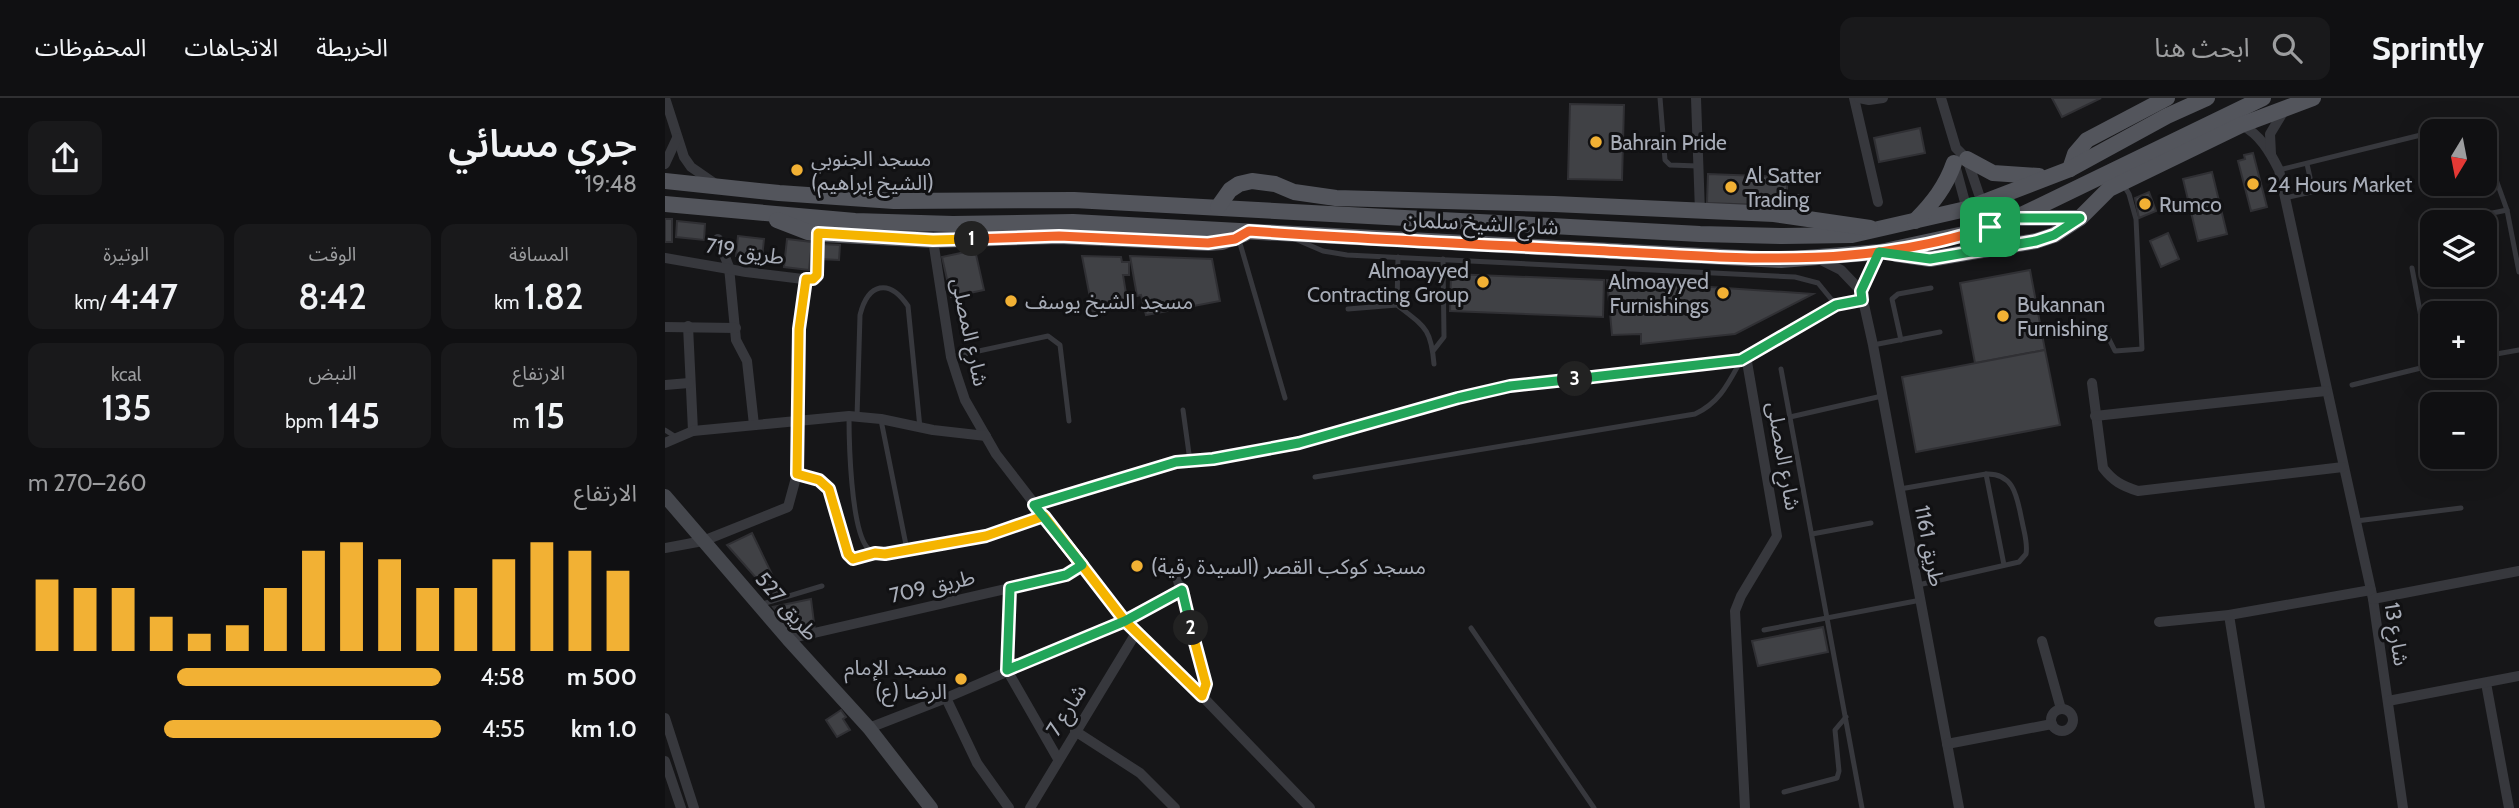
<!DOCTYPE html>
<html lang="ar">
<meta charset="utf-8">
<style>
body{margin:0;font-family:Cabin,"Noto Sans Arabic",sans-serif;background:#19191b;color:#f1f3f6;direction:rtl;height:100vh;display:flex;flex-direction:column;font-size:26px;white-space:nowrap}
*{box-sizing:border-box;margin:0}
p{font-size:23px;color:#9c9d9f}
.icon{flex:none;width:38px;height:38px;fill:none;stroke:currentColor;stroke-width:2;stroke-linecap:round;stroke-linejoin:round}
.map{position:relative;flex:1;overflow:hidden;direction:ltr}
.side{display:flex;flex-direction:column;background:#101012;width:665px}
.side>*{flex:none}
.needle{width:46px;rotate:190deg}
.fabs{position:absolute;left:1755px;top:21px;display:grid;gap:14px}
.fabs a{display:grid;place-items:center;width:77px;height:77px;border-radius:14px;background:#101012;box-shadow:0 7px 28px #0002,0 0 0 2px #303032;font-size:35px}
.pin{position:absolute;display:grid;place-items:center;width:60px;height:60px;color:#fff;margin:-30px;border-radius:14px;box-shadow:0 4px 10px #0006}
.km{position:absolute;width:35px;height:35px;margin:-18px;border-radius:50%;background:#222;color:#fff;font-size:19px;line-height:35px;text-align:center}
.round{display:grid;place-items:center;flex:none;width:74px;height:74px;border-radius:14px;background:#19191b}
.summary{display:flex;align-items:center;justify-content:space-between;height:119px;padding:0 28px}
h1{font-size:38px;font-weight:600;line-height:52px}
.figures{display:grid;grid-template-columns:repeat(3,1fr);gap:10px;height:119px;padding:7px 28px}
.figures div{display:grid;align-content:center;border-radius:14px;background:#19191b;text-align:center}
.figures b{font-size:35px;font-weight:600}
.figures small{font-size:19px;font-weight:400}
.figures p{font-size:19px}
.chart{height:196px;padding:14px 28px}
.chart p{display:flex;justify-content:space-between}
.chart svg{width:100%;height:126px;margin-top:7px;stroke:#f2b134;stroke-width:6}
ul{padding:0 28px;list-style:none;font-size:23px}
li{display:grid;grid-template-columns:112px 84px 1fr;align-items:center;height:52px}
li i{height:18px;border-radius:9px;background:#f2b134}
header{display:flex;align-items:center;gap:42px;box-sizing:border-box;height:98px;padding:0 35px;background:#101012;border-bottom:2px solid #303032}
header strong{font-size:33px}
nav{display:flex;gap:38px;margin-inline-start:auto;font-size:24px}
.search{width:490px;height:63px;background:#19191b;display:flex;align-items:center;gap:18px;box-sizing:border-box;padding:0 24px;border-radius:14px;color:#9c9d9f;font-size:26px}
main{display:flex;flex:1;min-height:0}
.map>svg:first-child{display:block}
</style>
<header>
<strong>Sprintly</strong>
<div class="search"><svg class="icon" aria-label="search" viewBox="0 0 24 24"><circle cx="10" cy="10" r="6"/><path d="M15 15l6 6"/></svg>ابحث هنا</div>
<nav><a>الخريطة</a><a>الاتجاهات</a><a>المحفوظات</a></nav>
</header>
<main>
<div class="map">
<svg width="1854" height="710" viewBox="0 0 1854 710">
<rect width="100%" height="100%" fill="#161618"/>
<!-- building -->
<g fill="#404145" stroke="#303034" stroke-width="2">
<path d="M1387,0H1436L1397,19Z"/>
<path d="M905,6L959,7L957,82L903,81Z"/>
<path d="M1255,30L1260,55L1214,64L1209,40Z"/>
<path d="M1588,55L1602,109L1586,113L1573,63L1580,61L1579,57Z"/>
<path d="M1547,74L1562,136L1533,143L1518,81Z"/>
<path d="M1043,76L1122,79V97H1134V106H1125V108L1042,105Z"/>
<path d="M1484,94L1491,113L1474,120L1470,100Z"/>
<rect x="0" y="121" width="7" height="23"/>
<path d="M12,123L40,126L39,142L11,139Z"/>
<path d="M1503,135L1514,161L1496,169L1485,143Z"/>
<path d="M73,138L99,141L97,160L71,158Z"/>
<path d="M122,141L147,144L144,172L119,169Z"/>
<path d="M155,146L175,147L174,162L154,161Z"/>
<path d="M310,152L319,192L286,199L277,159Z"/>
<path d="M417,158L456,159L457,164H464V177H458L463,208L428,215Z"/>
<path d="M465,158L547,161L555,203L481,217L476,197L472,198Z"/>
<path d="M1365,172L1380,252L1310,265L1295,185Z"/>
<path d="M786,176L939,182L938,219L785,213Z"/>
<path d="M942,182L1148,196L1070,236L976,246V236L947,237Z"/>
<path d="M1380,252L1395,327L1251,354L1237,279Z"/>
<path d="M87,435L116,495L108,499L62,447Z"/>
<path d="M146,501L150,533L130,537L108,509Z"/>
<path d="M1158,529L1163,554L1093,568L1087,543Z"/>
<path d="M176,612L181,619L178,621L185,632L172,639L161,622Z"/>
</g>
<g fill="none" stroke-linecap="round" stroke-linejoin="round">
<!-- lane -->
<g stroke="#37383d" stroke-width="5">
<path d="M995,0L1000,62L1005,67L1033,68"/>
<path d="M1773,33H1781"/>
<path d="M1820,51L1842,112L1854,174"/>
<path d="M1642,66L1648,93"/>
<path d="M1614,72L1768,34"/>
<path d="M1620,100L1664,90"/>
<path d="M1784,124L1842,112"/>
<path d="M630,141L658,153L682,157L1130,179L1153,185L1171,207"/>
<path d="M574,142L620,300"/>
<path d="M1747,170L1765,268"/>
<path d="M732,207C760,229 766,230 769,266"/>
<path d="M683,211L732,207L733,159"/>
<path d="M1440,233L1450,253L1477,251L1471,121L1464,96L1458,86"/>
<path d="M1236,242L1227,201L1233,196L1266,190"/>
<path d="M1208,247L1275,234"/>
<path d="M768,253L779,239L778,161"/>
<path d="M1820,258L1854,252"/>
<path d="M286,259L383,238L395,247L404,323"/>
<path d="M1116,271L1197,710"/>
<path d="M1687,287L1768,267"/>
<path d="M518,312L525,363"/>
<path d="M184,318C184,346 186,426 201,448C206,455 212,456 220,456L322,438L379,418"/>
<path d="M192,319L195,217C203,185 224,180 243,208L255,330"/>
<path d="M1125,319L1217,298"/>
<path d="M216,322L242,452"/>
<path d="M0,332L11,339"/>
<path d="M132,376L154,382L165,391L184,459L188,461L210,455"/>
<path d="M1321,376L1339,467"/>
<path d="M650,379L1030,316C1054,305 1063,286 1075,264"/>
<path d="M1235,391L1321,376C1350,375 1352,400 1357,423C1359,434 1363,445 1361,456L1354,464L1253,487"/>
<path d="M1691,423L1796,410"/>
<path d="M1147,436L1206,425"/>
<path d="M97,506L157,488"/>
<path d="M461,522L517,492"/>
<path d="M806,530L929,710"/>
<path d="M1099,532L1256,502"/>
<path d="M342,572L345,490"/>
<path d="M1119,694L1172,680L1174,673L1170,632L1181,619"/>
</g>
<!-- street -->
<g stroke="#37383d" stroke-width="10">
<path d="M0,0L19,59L26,69L52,87"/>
<path d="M1031,0L1035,114"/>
<path d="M1189,0L1213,104"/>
<path d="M1194,0L1204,2L1218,0"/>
<path d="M1276,0L1291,50L1302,61L1325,129"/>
<path d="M1576,27C1595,36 1605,54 1614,72L1708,501L1738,710"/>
<path d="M1606,56L1605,36L1620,11"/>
<path d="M0,66L12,40"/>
<path d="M1290,67L1308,134"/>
<path d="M53,141L64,169L71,242L82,263L89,327"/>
<path d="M268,142L286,259L292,278L300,302L331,356L460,523L537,598L645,710"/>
<path d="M1215,154L1196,193L1208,247L1294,710"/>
<path d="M0,160L81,174L146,182L151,180L153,174L154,135"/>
<path d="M1152,160L1176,172L1196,193"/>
<path d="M23,228L28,333"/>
<path d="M0,229L71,230"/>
<path d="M1427,285L1438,370C1448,383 1457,388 1473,393L1678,369"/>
<path d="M0,287L24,285"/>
<path d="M1430,318L1661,293"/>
<path d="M0,345L28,333L184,318L216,321L268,332L321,338"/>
<path d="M369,407L511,364L548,361L634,345L793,300L845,288L1076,262L1081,258"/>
<path d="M0,450L38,443L123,409L132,376L134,231L141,181"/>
<path d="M512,479L541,586L537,598"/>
<path d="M1708,501L1854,473"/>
<path d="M1564,517L1595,710"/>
<path d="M1494,524L1564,517L1706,492"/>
<path d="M123,541L402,477L417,467"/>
<path d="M1377,543L1396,611"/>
<path d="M342,572L393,661"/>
<path d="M1821,585L1844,710"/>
<path d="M281,600L312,665L344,710"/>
<path d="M1723,603L1854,578"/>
<circle cx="1397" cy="622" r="11"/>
<path d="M0,620L29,710"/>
<path d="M204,630L281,600L460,523"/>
<path d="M410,633L475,675L510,710"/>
<path d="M1282,646L1387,626"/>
<path d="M0,663L16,710"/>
<path d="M365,710L471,535"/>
<path d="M1080,710L1070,513L1076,498L1112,438L1081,258L1171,207L1197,202"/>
</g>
<!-- secondary -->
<path stroke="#45474d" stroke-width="14" d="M0,398L123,541L204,630L266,710"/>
<!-- primary -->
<g stroke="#53555c" stroke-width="16">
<path d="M1302,61L1328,75L1374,78"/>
<path d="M1405,71L1410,56L1422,42L1502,0"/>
<path d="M0,83L114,95L229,103L409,102L1035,136L1118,138L1187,137L1301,111L1405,71L1502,18L1542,0"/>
<path d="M0,106L190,123L288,126L408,124L1116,162L1215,154L1308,134L1350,120L1598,0"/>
<path d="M553,109L565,92L574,86L587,83L610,86L629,94L671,100L889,106L1109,116L1205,130"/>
<path d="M1356,120H1415"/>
<path d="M112,122L143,134L158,136L268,142L394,138L543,145L557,144L579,136"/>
<path d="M1250,123C1268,105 1281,88 1289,65"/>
<path d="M1231,156L1265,161L1371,143L1389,137L1415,120L1444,91L1576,27L1648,0"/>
</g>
</g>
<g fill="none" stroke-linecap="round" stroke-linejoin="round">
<!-- split-1 casing -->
<g stroke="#fff" stroke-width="14">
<path id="split-1" d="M307,141L394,138L543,145L570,141L584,133C697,141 810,146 924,152C1061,159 1191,174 1325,129"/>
</g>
<!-- split-2 casing -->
<g stroke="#fff" stroke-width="14">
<path id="split-2" d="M307,141L268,142L153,135L152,177L148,181H141L134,231L132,376L154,382L164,391L183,456L188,461L210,455L220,456L321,438L379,418L460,523L537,598L541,586L526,530"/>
</g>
<!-- split-3 casing -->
<g stroke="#fff" stroke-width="14">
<path id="split-3" d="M526,530L517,492L460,523L342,572L345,490L401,477L417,467L369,407L511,364L548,361L634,345L793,300L845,288L910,281"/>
</g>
<!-- split-4 casing -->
<g stroke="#fff" stroke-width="14">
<path id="split-4" d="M910,281L1076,262L1171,207L1197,202L1196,193L1214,154L1265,161L1371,143L1389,137L1415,120H1350L1325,129"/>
</g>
<!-- split-1 -->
<use href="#split-1" stroke="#f0652b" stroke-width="9"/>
<!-- split-2 -->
<use href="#split-2" stroke="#f5b400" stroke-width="9"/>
<!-- split-3 -->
<use href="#split-3" stroke="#22a559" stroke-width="9"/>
<!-- split-4 -->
<use href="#split-4" stroke="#22a559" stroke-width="9"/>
</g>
<!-- markers -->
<g fill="#f2b134" stroke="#111113" stroke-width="2.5">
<circle cx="931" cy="44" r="7"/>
<circle cx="132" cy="72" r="7"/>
<circle cx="1588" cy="86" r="7"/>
<circle cx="1066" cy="89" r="7"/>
<circle cx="1480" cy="106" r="7"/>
<circle cx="818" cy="184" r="7"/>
<circle cx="1058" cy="195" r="7"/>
<circle cx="346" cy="203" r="7"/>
<circle cx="1338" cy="218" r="7"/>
<circle cx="472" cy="468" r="7"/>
<circle cx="296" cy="581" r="7"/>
</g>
<g text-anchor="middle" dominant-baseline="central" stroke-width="6" stroke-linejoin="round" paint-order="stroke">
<!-- poi labels -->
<g font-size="21" fill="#a8adb8" stroke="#111113" text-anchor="start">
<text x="945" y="44">Bahrain Pride</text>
<text x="146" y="60">مسجد الجنوبي<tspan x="146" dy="24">(الشيخ إبراهيم)</tspan></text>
<text x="1080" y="77">Al Satter<tspan x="1080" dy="24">Trading</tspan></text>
<text x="1602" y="86">24 Hours Market</text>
<text x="1494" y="106">Rumco</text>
<text x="804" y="172" text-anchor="end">Almoayyed<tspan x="804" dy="24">Contracting Group</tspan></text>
<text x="1044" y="183" text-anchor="end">Almoayyed<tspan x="1044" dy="24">Furnishings</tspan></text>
<text x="360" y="203">مسجد الشيخ يوسف</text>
<text x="1352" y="206">Bukannan<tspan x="1352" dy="24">Furnishing</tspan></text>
<text x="486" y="468">مسجد كوكب القصر (السيدة رقية)</text>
<text x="282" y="569" text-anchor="end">مسجد الإمام<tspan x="282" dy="24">الرضا (ع)</tspan></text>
</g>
<!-- street labels -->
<g font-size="21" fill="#a8adb8" stroke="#111113">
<text transform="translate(816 125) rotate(3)">شارع الشيخ سلمان</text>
<text transform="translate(80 153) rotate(9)">طريق 719</text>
<text transform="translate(305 234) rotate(78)">شارع المصلى</text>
<text transform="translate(1119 358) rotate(80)">شارع المصلى</text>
<text transform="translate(1265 448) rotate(79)">طريق 1161</text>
<text transform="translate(267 488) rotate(-13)">طريق 709</text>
<text transform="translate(122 508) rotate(49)">طريق 527</text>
<text transform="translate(1732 536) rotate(81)">شارع 13</text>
<text transform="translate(401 612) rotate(-58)">شارع 7</text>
</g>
</g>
</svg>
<div class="fabs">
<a><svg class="needle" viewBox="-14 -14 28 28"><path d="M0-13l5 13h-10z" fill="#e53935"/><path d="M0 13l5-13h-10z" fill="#9c9d9f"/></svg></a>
<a><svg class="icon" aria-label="layers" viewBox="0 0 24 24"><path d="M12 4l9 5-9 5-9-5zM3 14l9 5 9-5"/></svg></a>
<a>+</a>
<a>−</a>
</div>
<div class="pin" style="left:1325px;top:129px;background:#1e9e55"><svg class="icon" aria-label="arrive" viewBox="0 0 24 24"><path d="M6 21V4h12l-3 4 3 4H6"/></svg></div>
<b class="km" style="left:307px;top:141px">1</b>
<b class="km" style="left:526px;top:530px">2</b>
<b class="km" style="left:910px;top:281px">3</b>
</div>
<section class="side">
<div class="summary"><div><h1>جري مسائي</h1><p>19:48</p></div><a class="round"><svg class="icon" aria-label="share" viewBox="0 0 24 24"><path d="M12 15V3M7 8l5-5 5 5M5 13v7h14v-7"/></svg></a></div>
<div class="figures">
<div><p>المسافة</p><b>1.82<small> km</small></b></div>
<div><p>الوقت</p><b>8:42</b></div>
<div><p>الوتيرة</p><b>4:47<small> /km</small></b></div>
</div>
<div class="figures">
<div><p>الارتفاع</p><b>15<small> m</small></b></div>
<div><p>النبض</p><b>145<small> bpm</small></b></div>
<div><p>kcal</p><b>135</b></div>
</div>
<div class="chart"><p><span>الارتفاع</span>260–270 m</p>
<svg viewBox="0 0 160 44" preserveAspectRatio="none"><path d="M5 44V19M15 44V22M25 44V22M35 44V32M45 44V38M55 44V35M65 44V22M75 44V9M85 44V6M95 44V12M105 44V22M115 44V22M125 44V12M135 44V6M145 44V9M155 44V16"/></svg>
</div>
<ul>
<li><b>500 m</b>4:58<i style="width:64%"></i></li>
<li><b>1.0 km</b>4:55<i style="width:67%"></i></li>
</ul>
</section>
</main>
